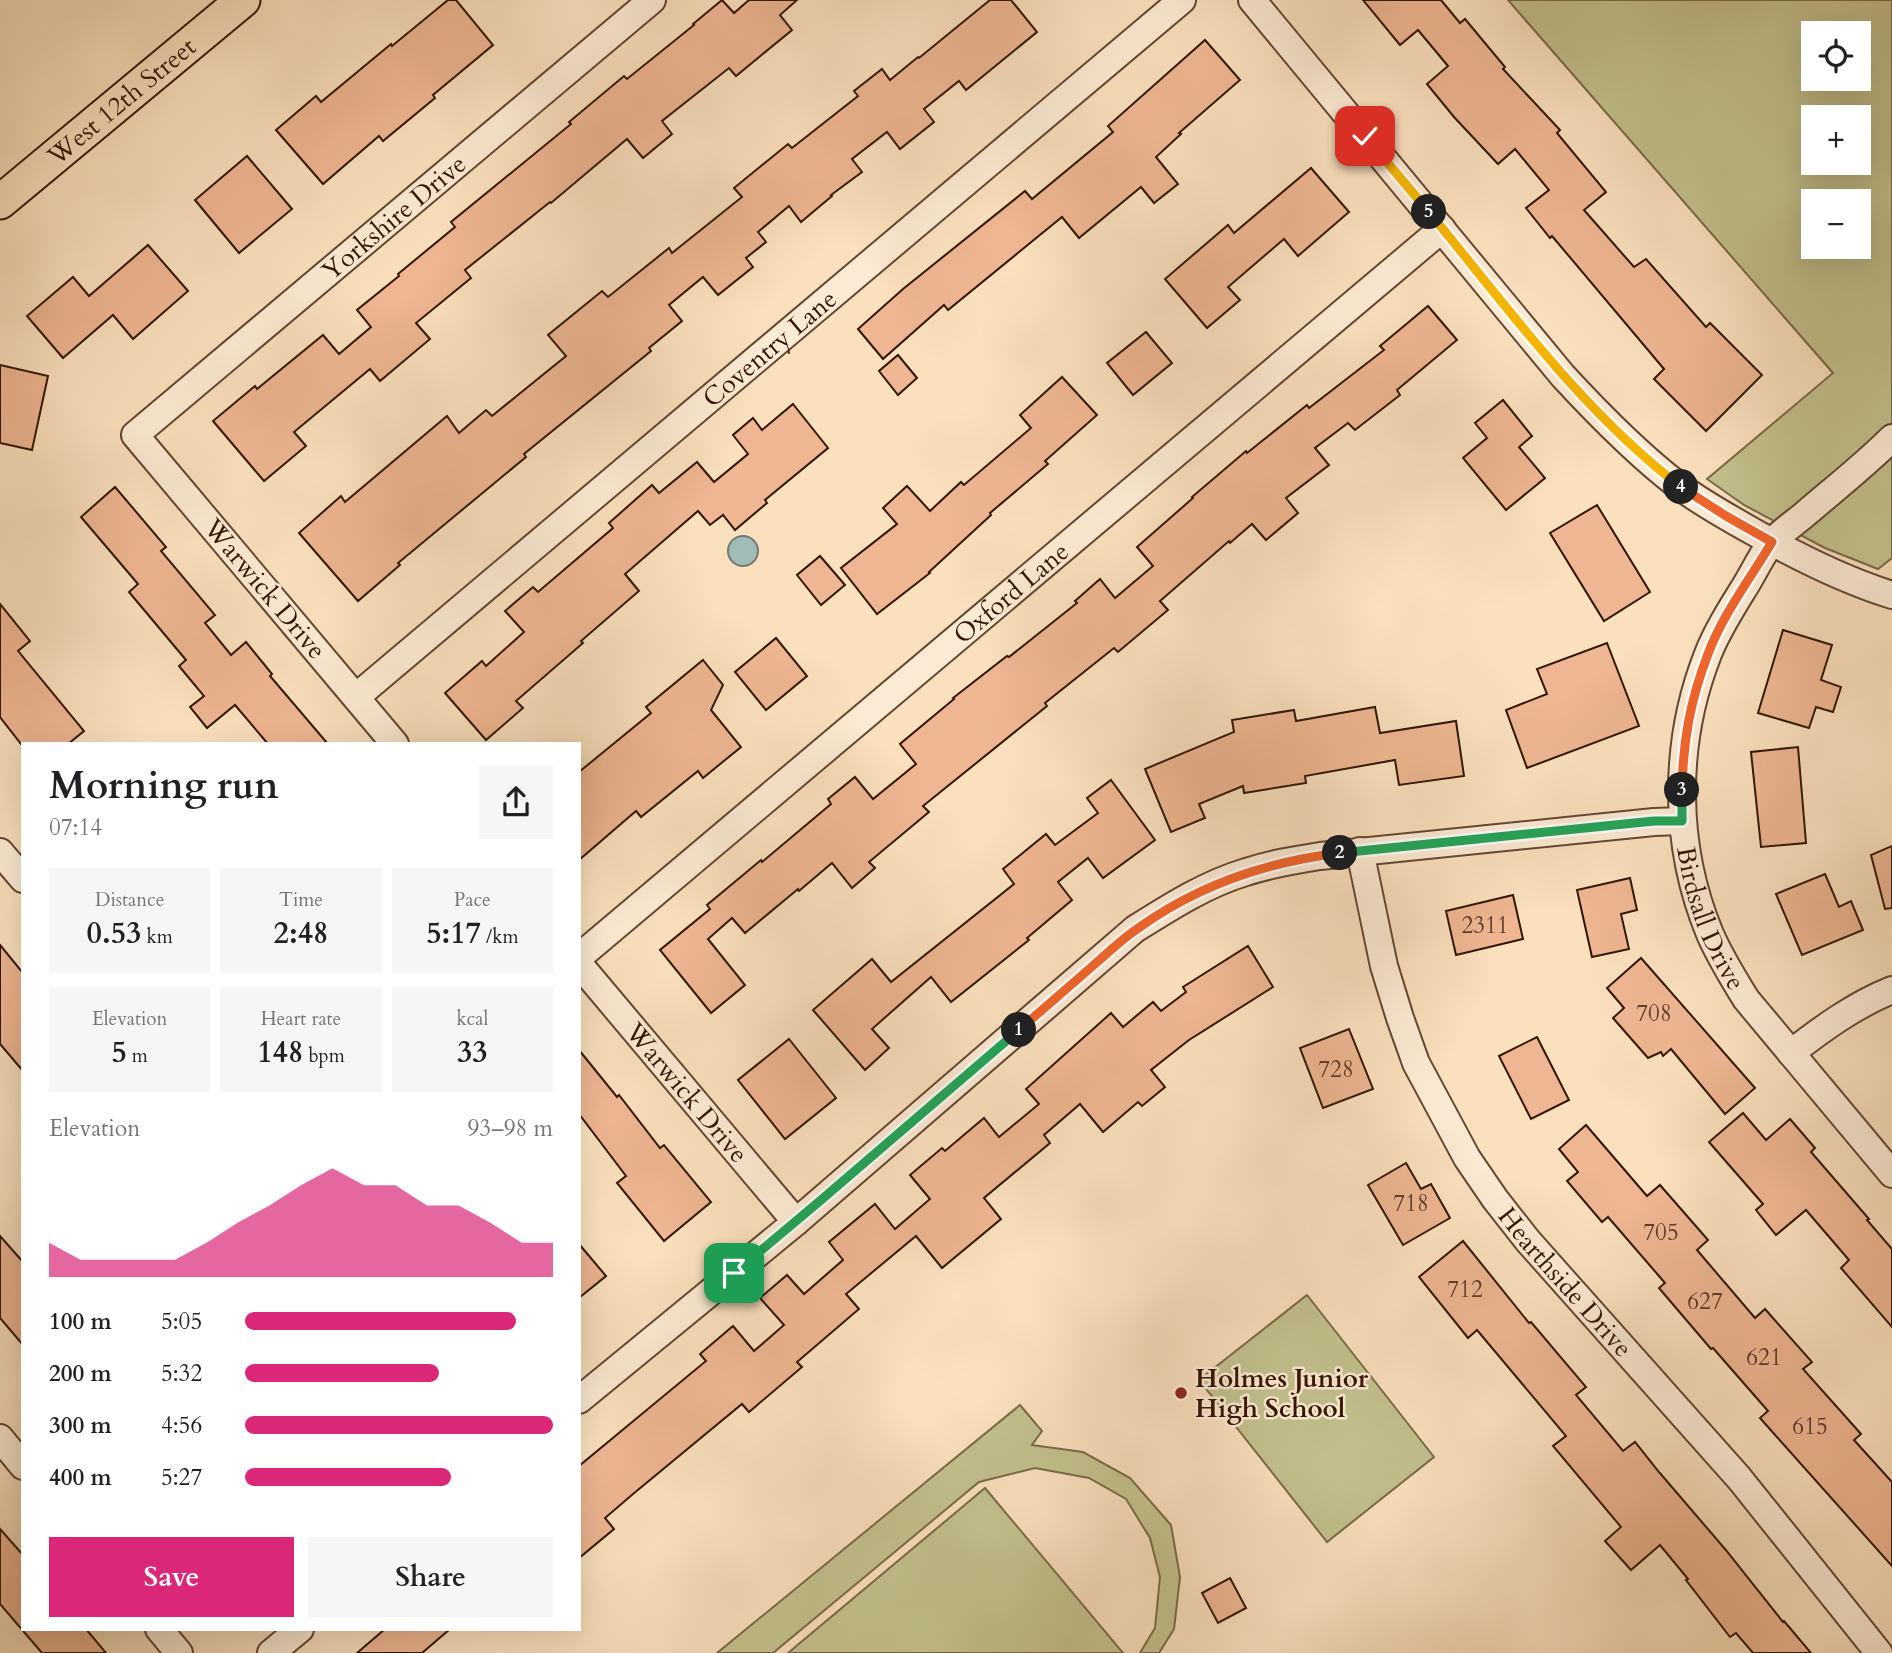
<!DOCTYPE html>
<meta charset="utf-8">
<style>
body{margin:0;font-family:Cardo,serif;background:#f6f6f6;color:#202124;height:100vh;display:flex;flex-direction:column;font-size:26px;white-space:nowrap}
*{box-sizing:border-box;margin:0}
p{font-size:23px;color:#757577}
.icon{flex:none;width:38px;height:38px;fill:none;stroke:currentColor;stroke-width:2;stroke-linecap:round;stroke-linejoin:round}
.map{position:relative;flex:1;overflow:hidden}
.drawer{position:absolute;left:21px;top:742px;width:560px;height:889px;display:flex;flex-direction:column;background:#fff;border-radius:0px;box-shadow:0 7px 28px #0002}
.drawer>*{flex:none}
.tools{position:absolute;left:1801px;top:21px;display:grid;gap:14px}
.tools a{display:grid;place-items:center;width:70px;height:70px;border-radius:0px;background:#fff;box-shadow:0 7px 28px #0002;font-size:35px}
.pin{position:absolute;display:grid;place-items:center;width:60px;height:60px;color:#fff;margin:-30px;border-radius:14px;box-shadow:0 4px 10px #0006}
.km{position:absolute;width:35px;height:35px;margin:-18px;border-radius:50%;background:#222;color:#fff;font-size:19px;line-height:35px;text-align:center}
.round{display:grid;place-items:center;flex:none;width:74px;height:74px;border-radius:0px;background:#f6f6f6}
.summary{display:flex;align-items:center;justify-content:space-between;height:119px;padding:0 28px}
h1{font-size:38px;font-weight:800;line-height:52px}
.figures{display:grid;grid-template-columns:repeat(3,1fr);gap:10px;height:119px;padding:7px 28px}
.figures div{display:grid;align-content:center;border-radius:0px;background:#f6f6f6;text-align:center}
.figures b{font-size:30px;font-weight:800}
.figures small{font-size:19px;font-weight:400}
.figures p{font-size:19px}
.chart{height:196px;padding:14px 28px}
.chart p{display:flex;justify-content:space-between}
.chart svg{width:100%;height:126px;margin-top:7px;fill:#db2777;opacity:.7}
.button{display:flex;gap:14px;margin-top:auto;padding:14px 28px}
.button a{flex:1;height:80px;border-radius:0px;background:#db2777;color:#fff;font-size:28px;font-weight:800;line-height:80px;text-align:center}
.button a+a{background:#f6f6f6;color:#202124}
ul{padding:0 28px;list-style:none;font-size:23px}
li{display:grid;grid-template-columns:112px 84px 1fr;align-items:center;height:52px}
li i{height:18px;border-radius:9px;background:#db2777}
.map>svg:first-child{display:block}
</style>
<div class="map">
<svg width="1892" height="1653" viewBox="0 0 1892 1653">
<rect width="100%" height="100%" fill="#fae0bd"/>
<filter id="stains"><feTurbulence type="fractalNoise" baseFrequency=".00286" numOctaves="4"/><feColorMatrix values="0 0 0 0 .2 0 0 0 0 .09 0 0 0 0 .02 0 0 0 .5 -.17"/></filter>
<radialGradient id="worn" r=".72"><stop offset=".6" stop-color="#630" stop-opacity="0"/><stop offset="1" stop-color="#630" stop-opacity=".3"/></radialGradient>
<!-- green -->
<g fill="#c3c18e" stroke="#7a6a49" stroke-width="2" fill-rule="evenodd">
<path d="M1508,0H1892V558L1878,569L1825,548L1744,505L1707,479L1833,373ZM1813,33H1858V79H1813ZM1813,117H1858V163H1813ZM1813,201H1858V247H1813Z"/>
<path d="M1307,1295L1434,1457L1327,1542L1199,1380Z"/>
<path d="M1020,1405L1042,1431L1032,1445L1083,1452L1130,1478L1171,1525L1180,1577L1174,1629L1159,1653H1140L1155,1628L1160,1577L1150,1538L1126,1499L1089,1478L1035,1468L979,1482L773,1653H717Z"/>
<path d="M985,1488L1123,1653H788Z"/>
</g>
<!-- water -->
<circle fill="#a1bbb9" stroke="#747871" stroke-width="2" cx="743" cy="551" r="15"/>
<!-- building -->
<g fill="#eeb692" stroke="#311404" stroke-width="2">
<path d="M448,0H456L493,45L433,95L435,98L383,141L379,136L323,184L276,130L316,96L321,102L391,44L392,46Z"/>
<path d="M722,0L734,13L749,0H797L780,15L792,30L736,76L729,68L662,121L672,134L643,158L627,139L551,203L550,202L465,270L471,278L416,323L430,339L380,381L370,369L294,432L306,446L264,481L213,421L255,386L257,389L323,335L339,354L371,327L357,310L399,276L398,274L455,227L451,222L571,124L569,122L624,76L627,79L694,25L693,24Z"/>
<path d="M990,0H1011L1037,32L966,90L959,81L924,109L934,122L900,149L887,132L852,159L862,172L831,195L832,196L801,222L789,206L758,232L766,242L746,258L753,267L718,295L703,277L669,305L682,321L649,348L651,351L524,454L526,457L398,563L400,565L358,601L299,533L341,496L345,502L447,416L459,433L486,410L492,416L566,356L548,335L602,291L608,297L669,248L672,253L742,197L734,188L788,144L792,148L858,96L854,91L882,69L890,80L918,57L919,58Z"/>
<path d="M1363,0H1441L1460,23L1465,19L1505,67L1503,69L1560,130L1557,133L1606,192L1584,210L1634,267L1646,259L1706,327L1710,323L1762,375L1706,431L1654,379L1664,369L1552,236L1550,238L1526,208L1549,190L1515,149L1498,164L1454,117L1427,84L1448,66L1418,30L1400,45Z"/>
<path d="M1205,40L1240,80L1179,133L1181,134L1156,157L1178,184L1154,203L1141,187L1079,238L1062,217L948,310L944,305L883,359L858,329L903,289L1025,191L1032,199L1113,132L1108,126Z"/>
<path d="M247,156L292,209L239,253L195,200Z"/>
<path d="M1311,168L1349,212L1298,256L1284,239L1228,287L1240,300L1207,328L1165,279L1228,225L1234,233Z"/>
<path d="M148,245L188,291L133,339L113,315L63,358L27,316L73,277L89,296Z"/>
<path d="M1428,306L1457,340L1397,390L1400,395L1355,430L1348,423L1315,448L1329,465L1286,498L1298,513L1266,540L1252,524L1230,543L1229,541L1160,601L1168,610L1118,652L1114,648L1045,703L1047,706L923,806L929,812L869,862L875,868L852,888L832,863L799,891L798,889L745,933L732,918L708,939L745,985L711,1013L660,950L710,909L707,905L761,860L762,862L831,804L828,799L855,777L873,799L916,764L900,744L954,699L953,698L1007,656L1009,657L1077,603L1075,601L1100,579L1115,598L1153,566L1137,547L1193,498L1192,497L1246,451L1247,453L1307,405L1309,408L1384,350L1380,346Z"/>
<path d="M1146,332L1172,363L1133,395L1107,363Z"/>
<path d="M898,355L917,378L898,395L879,371Z"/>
<path d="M0,365L48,376L32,450L0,443Z"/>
<path d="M1062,377L1097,415L1045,461L1048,464L990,513L991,515L929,572L930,573L877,614L841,568L897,524L883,508L907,486L930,511L961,482L964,485L1031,428L1020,415Z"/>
<path d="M1503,400L1532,436L1519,447L1545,478L1506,510L1463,458L1487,438L1475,423Z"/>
<path d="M793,404L828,448L765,500L767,503L735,530L723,515L710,525L698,511L625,574L639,591L581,641L583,643L516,701L523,708L486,740L445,693L482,661L486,666L524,632L505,611L533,587L538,592L613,528L609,523L652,485L659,493L697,462L714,482L748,454L733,435L753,418L762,430Z"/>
<path d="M115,487L166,547L161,551L215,615L205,623L231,655L246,642L272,674L270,676L328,744H268L235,705L207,728L190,707L204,696L179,666L186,660L129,592L138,584L81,517Z"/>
<path d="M1597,505L1650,592L1604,621L1550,533Z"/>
<path d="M820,556L845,585L821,605L797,575Z"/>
<path d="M0,604L30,641L18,651L84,731L68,744H21L0,717Z"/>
<path d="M1783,630L1832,645L1821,680L1841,687L1833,712L1816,707L1809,728L1758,713Z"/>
<path d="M776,638L807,676L766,710L735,672Z"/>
<path d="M1607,643L1639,726L1527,768L1506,710L1547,694L1537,669Z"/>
<path d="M703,660L723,685L711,710L741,747L703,778L698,771L641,817L636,811L579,860V772L651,713L646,707Z"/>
<path d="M1375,707L1380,733L1456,721L1464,776L1399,785L1395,760L1305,776L1306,783L1244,793L1243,786L1199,804L1205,818L1171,832L1145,769L1234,732L1232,720L1294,710L1296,721Z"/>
<path d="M1798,747L1806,843L1761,847L1751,752Z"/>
<path d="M1111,780L1155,840L1103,878L1088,858L1058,882L1072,900L1027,938L1029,940L951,1002L931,977L872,1029L889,1048L865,1070L813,1010L872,959L891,982L1014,884L1003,869L1046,834L1055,845L1098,813L1087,798Z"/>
<path d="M1892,846V908L1885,909L1871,855Z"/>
<path d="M1825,874L1839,907L1851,901L1863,930L1802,955L1776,894Z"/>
<path d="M1630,878L1637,910L1621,914L1629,949L1592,957L1577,890Z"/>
<path d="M1513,895L1523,939L1456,955L1446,911Z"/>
<path d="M0,945L23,973V1071L0,1044Z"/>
<path d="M1248,946L1273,987L1189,1040L1151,1070L1165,1087L1142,1106L1138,1102L1103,1132L1080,1104L1044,1135L1050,1143L984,1198L1001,1219L942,1268L916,1236L846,1294L859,1309L797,1362L802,1367L749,1412L742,1404L633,1494L605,1518L614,1529L579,1558V1466L706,1361L700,1354L733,1326L754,1351L784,1325L760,1298L787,1275L804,1294L843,1260L829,1242L875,1204L895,1229L930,1199L910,1175L942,1148L945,1151L984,1118L999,1137L1039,1104L1026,1089L1111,1013L1123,1027L1153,1002L1161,1011L1186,992L1183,987Z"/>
<path d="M1641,958L1755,1088L1725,1114L1671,1049L1663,1056L1661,1052L1648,1058L1613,1018L1624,1008L1607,988Z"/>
<path d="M1349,1029L1373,1089L1323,1108L1300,1048Z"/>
<path d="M1537,1037L1569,1100L1531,1119L1499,1056Z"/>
<path d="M789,1039L836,1098L785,1139L738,1080Z"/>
<path d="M579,1050L617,1097L619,1095L660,1148L664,1145L711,1202L664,1241L617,1183L626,1176L579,1114Z"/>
<path d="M1743,1113L1766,1140L1790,1119L1815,1148L1811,1152L1869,1219L1867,1220L1892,1249V1327L1841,1268L1849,1260L1806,1210L1776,1235L1756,1210L1763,1204L1709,1142Z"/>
<path d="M1586,1125L1647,1196L1660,1185L1708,1240L1697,1250L1755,1318L1765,1309L1812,1362L1803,1369L1861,1434L1854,1440L1892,1482V1566L1760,1418L1768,1411L1713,1348L1711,1349L1659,1288L1665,1283L1608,1217L1602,1222L1567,1181L1578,1172L1559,1149Z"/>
<path d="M1406,1163L1421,1189L1431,1184L1450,1218L1403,1245L1368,1185Z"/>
<path d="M0,1236L23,1262V1345L0,1318Z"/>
<path d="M1463,1241L1529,1323L1531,1322L1586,1387L1576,1395L1623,1451L1635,1442L1659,1472L1725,1549L1783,1622L1784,1621L1811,1653H1753L1736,1633L1730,1637L1686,1580L1688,1579L1660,1545L1631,1570L1605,1541L1621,1527L1553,1446L1566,1436L1477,1330L1468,1338L1419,1277Z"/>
<path d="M579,1244L606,1276L579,1298Z"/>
<path d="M0,1529L23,1555V1629H86L106,1653H42L0,1604Z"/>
<path d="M1230,1578L1246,1608L1218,1623L1202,1593Z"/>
<path d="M385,1629H450L422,1653H357Z"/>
</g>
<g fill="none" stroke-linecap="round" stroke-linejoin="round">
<!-- minor casing -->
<g stroke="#634732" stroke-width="30">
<g id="minor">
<path d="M1252,0L1563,376C1599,415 1637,454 1679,486C1702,503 1727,517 1752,531C1796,556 1843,580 1892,595"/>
<path id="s1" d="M1892,438C1864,466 1833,490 1804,515C1793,524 1780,533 1771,543C1761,556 1753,574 1744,588C1731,609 1717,631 1708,654C1673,743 1673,845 1710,934C1720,957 1733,978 1746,999L1892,1174"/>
<path id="s2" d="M356,697L1182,0"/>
<path id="s3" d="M395,744L135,435L652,0"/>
<path id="s4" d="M1360,851L1384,966L1400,1018L1416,1063L1467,1158L1495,1199L1528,1241L1739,1478L1879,1653"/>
<path d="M0,852L23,879"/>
<path id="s5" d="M579,957L1442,229"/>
<path id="s6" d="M579,964L796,1222"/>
<path d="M1791,1053C1823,1028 1855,1005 1892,990"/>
<path d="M579,1400L796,1222L1135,929C1170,907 1206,884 1246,872C1270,864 1295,860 1320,856L1654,822L1682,821"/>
<path d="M0,1438L23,1466"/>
<path d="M159,1629L179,1653"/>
<path d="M271,1653L300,1629"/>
</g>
</g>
<!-- major casing -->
<g stroke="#311404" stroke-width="37">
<g id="major">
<path id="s7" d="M0,202L243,0"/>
</g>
</g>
<!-- minor -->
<use href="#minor" stroke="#fcebd4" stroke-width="26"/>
<!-- major -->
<use href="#major" stroke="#fae0bd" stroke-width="33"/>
</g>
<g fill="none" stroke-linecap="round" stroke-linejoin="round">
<!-- split-1 casing -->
<g stroke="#fff" stroke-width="14">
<path id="split-1" d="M734,1273L821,1200L1019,1030"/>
</g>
<!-- split-2 casing -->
<g stroke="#fff" stroke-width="14">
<path id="split-2" d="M1019,1030C1044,1008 1070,986 1096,963C1109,952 1122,939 1137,929C1198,885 1265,862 1340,853"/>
</g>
<!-- split-3 casing -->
<g stroke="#fff" stroke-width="14">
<path id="split-3" d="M1340,853L1654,821H1682V790"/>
</g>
<!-- split-4 casing -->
<g stroke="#fff" stroke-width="14">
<path id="split-4" d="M1681,487L1726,516L1772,542C1750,579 1723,614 1708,654C1690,701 1683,741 1682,790"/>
</g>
<!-- split-5 casing -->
<g stroke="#fff" stroke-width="14">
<path id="split-5" d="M1429,212C1508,308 1582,411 1681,487"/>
</g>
<!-- split-6 casing -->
<g stroke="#fff" stroke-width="14">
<path id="split-6" d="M1365,136L1429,212"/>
</g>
<!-- split-1 -->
<use href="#split-1" stroke="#22a559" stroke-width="9"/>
<!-- split-2 -->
<use href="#split-2" stroke="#f0652b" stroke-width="9"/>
<!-- split-3 -->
<use href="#split-3" stroke="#22a559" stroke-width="9"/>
<!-- split-4 -->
<use href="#split-4" stroke="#f0652b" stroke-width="9"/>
<!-- split-5 -->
<use href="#split-5" stroke="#f5b400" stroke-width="9"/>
<!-- split-6 -->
<use href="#split-6" stroke="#f5b400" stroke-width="9"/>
</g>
<!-- markers -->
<circle fill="#8f2418" stroke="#fcebd4" stroke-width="2.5" cx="1181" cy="1393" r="7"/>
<g text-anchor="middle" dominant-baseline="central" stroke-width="5" stroke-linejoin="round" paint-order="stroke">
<!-- number labels -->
<g font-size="23" fill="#603c28">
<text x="1485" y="925">2311</text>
<text x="1654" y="1013">708</text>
<text x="1336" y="1069">728</text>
<text x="1411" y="1203">718</text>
<text x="1661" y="1232">705</text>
<text x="1465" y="1289">712</text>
<text x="1705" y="1301">627</text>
<text x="1764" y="1357">621</text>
<text x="1810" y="1426">615</text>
</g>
<!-- street labels -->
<g font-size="26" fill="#311404" stroke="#fcebd4">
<text stroke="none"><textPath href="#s7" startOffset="158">West 12th Street</textPath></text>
<text stroke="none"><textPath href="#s3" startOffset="742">Yorkshire Drive</textPath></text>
<text stroke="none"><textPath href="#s2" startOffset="541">Coventry Lane</textPath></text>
<text transform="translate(265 589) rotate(50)">Warwick Drive</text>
<text stroke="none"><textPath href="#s5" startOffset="565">Oxford Lane</textPath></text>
<text stroke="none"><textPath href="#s1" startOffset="560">Birdsall Drive</textPath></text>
<text stroke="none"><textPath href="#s6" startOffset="168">Warwick Drive</textPath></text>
<text stroke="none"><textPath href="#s4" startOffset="486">Hearthside Drive</textPath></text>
</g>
<!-- poi labels -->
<g font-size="26" font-weight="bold" fill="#311404" stroke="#fcebd4" text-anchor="start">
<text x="1195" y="1378">Holmes Junior<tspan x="1195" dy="30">High School</tspan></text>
</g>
</g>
<rect width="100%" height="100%" filter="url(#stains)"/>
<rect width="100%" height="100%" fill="url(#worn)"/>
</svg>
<div class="tools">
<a><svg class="icon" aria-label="locate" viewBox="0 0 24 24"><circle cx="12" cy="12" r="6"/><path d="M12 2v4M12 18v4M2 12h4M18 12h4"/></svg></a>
<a>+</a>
<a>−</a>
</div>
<div class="pin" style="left:734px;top:1273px;background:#1e9e55"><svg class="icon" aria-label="arrive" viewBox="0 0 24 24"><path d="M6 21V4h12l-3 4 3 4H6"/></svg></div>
<div class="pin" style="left:1365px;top:136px;background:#d93025"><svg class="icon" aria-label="check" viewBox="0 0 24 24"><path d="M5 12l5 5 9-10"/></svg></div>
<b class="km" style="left:1019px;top:1030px">1</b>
<b class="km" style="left:1340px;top:853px">2</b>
<b class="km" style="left:1682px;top:790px">3</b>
<b class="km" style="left:1681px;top:487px">4</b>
<b class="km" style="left:1429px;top:212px">5</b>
<section class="drawer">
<div class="summary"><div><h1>Morning run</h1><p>07:14</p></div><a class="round"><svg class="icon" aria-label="share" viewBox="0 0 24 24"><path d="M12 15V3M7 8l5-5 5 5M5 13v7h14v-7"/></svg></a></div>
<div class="figures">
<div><p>Distance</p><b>0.53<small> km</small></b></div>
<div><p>Time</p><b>2:48</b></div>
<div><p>Pace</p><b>5:17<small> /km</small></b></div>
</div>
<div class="figures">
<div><p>Elevation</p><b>5<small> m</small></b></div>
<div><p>Heart rate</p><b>148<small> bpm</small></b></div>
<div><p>kcal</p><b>33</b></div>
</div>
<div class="chart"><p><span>Elevation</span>93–98 m</p>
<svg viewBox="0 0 160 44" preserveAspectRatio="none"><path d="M0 44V32L10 38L20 38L30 38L40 38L50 32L60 25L70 19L80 12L90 6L100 12L110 12L120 19L130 19L140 25L150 32L160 32V44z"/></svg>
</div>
<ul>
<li><b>100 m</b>5:05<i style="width:88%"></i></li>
<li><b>200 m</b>5:32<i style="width:63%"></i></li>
<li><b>300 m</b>4:56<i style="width:100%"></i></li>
<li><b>400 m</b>5:27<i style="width:67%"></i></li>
</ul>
<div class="button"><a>Save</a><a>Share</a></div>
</section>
</div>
